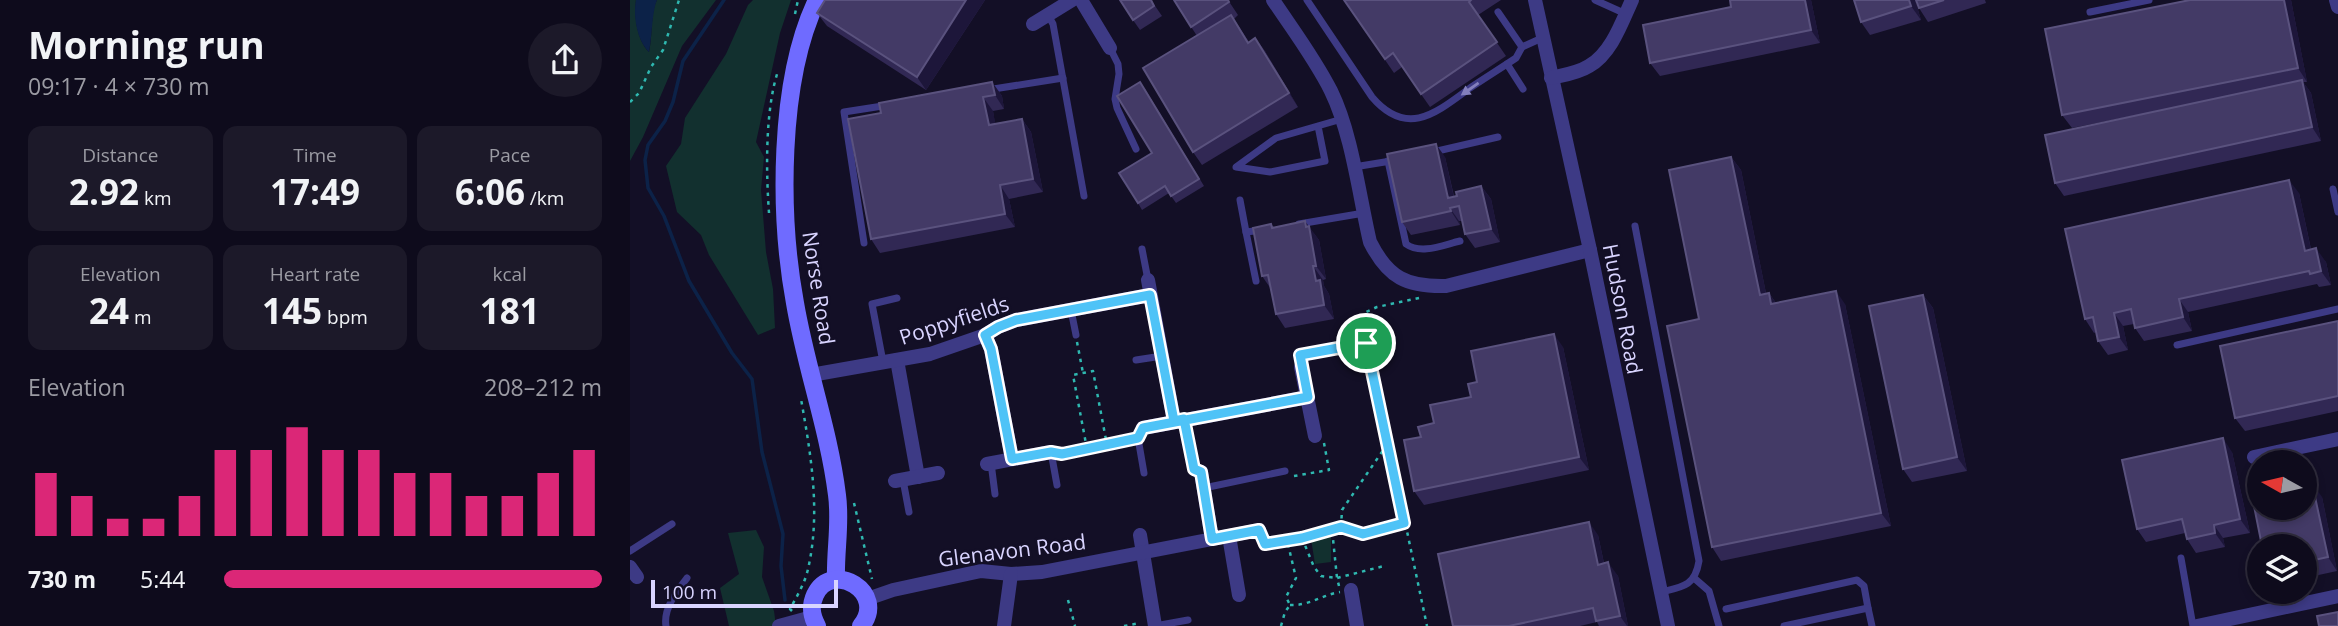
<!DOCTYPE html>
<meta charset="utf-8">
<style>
body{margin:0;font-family:"Open Sans",sans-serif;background:#1c1929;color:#f1f3f6;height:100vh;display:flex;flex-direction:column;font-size:26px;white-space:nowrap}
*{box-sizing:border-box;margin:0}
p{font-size:23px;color:#9b9ba3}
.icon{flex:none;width:38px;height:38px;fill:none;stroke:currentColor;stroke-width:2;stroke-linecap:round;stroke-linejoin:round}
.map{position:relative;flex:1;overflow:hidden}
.details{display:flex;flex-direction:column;background:#0e0b1c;width:630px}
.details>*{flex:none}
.needle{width:46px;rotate:278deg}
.tools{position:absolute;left:1617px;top:450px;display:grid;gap:14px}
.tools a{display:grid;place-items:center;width:70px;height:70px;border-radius:50%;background:#0e0b1c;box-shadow:0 4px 10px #0003,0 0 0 2px #2e2b3b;font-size:35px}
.scale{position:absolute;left:21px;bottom:18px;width:187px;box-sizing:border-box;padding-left:7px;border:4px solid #d9d4ff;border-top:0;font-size:19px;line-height:24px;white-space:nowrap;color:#d9d4ff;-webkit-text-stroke:5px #130f26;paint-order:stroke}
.pin{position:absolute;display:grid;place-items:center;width:60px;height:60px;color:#fff;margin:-30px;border:4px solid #fff;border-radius:50%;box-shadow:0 2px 7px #0007}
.round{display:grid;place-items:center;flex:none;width:74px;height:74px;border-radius:37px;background:#1c1929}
.summary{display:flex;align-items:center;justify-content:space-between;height:119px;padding:0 28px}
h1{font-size:38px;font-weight:700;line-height:52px}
.figures{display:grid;grid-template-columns:repeat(3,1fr);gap:10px;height:119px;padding:7px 28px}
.figures div{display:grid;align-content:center;border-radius:14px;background:#1c1929;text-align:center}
.figures b{font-size:35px;font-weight:700}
.figures small{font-size:19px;font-weight:400}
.figures p{font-size:19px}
.chart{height:196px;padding:14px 28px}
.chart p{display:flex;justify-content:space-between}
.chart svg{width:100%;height:126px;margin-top:7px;stroke:#db2777;stroke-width:6}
ul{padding:0 28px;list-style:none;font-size:23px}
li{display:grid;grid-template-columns:112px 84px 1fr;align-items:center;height:52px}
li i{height:18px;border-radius:9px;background:#db2777}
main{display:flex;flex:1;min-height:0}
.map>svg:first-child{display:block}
</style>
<main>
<section class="details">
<div class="summary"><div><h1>Morning run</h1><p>09:17 · 4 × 730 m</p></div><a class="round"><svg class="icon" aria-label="share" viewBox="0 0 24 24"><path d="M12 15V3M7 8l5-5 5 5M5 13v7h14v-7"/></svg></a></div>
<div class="figures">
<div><p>Distance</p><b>2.92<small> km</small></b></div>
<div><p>Time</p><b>17:49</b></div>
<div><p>Pace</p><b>6:06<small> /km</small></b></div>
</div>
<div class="figures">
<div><p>Elevation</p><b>24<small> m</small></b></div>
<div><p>Heart rate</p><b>145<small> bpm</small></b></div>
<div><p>kcal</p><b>181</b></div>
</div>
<div class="chart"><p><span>Elevation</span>208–212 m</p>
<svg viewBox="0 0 160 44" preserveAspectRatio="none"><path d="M5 44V22M15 44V30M25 44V38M35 44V38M45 44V30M55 44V14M65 44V14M75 44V6M85 44V14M95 44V14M105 44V22M115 44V22M125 44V30M135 44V30M145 44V22M155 44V14"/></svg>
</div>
<ul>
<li><b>730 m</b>5:44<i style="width:100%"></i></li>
</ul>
</section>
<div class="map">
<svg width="1708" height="626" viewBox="0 0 1708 626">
<rect width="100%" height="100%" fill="#130f26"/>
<!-- green -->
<g fill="#12302f">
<path d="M0,0H6C4,17 7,40 19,52C23,36 20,13 27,0H86L52,46L13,137L0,161Z"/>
<path d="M123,0H161L150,33L126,142L134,157L131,190L136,252L143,289L145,328L128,335L79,255L71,235L47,212L36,166L51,144L55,118L96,54L118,5Z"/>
<path d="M126,530L134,547L132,577L144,611L146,626H99L90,588L109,574L98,533Z"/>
<path d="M701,536V562L685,564L681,539Z"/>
</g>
<!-- water -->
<path fill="#0c2248" d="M6,0H27C22,11 22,38 19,52C7,40 3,17 6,0Z"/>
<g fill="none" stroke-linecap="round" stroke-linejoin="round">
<!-- stream -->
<path stroke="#0c2248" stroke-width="3.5" d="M94,0L53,61L43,102L35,121L18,145L15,160L18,188L34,216L59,281L102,353L122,379L132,452L153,534L151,566L155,600"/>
<!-- path -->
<g stroke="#2fb8b0" stroke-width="2.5" stroke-dasharray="3.5 5" stroke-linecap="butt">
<path d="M165,14L168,0"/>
<path d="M0,102L9,93L21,67L33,50L49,0"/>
<path d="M139,213C136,172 135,110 148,71"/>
<path d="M789,298L747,307L736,312L733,323L797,626"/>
<path d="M447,342L453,373"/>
<path d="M674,354L736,343"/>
<path d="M557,433L563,464"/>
<path d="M457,449L443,375L463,371L477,445"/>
<path d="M434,453L500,440"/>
<path d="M664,476L699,470L694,443"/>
<path d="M224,503L242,579"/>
<path d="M711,527L712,510L756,446"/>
<path d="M672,538L684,567L691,576L707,578L702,529"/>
<path d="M635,543L672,538L711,527L733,534L773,523"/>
<path d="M709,586L707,578L754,566"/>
<path d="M438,600L445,626"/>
<path d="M660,605C679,606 692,595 710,592"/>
<path d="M162,611L160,609C167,596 175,583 178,569C191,513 181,455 171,399"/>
<path d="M494,626L510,623"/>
<path d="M651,626L655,612L660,605L656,597L666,578L657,540"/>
</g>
<!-- lane -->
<g stroke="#3d3a85" stroke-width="7">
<path d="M677,0L742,97C777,138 806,113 840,88C855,78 871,68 886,58L892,47L912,38"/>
<path d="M965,0L996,14"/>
<path d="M868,12L892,47"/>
<path d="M1460,12L1519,0"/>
<path d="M418,15L423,24L454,196"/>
<path d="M480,48L488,64L489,74L485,99L487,108L506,149"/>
<path d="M877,64L893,89"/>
<path d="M357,90L433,78"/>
<path d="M688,126L695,161L640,172L606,167L646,138L712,119"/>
<path d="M803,152L868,137"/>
<path d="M758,161L776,244C791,255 813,245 830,241"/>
<path d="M724,167L767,160"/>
<path d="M1703,189L1708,212"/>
<path d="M610,200L616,232L633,230"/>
<path d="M669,224L734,213"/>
<path d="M1005,226L1069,561C1065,586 1053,587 1031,592"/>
<path d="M616,232L626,281"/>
<path d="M234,243L214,112L259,105"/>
<path d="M512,249L518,280"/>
<path d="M441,310L446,335"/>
<path d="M1547,345L1708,309"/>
<path d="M506,360L532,356"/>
<path d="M253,362L242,304L267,298"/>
<path d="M513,428L508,438L514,473"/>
<path d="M421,452L427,485"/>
<path d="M361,463L365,494"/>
<path d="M273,480L279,512"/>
<path d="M574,488L655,471"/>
<path d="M0,551L42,524"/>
<path d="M1551,558L1563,626"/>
<path d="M1064,578L1079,591L1089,626"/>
<path d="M1096,609L1227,580L1234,586L1238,608"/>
<path d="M36,626C33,609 47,591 57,578"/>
<path d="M525,626L558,620"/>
<path d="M1154,626L1238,608L1242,626"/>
</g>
<!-- street -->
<g stroke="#3d3a85" stroke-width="14">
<path d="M451,0L480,48"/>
<path d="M643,0C663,30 685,59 701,91C722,134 729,195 740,242C758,278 777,287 816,286L960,250"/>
<path d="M905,0L960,250L1038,626"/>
<path d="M1706,0L1708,7"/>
<path d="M403,24L442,0"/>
<path d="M921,78C934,75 948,73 959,66C981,54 992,22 1002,0"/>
<path d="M518,280L544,421"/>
<path d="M355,335L361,349L382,459"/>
<path d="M267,360L288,477"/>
<path d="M671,367L685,436"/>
<path d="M181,375L300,354L355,335L368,327L386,320L520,295"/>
<path d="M513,428L678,397"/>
<path d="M1624,457L1708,439"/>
<path d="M357,464L421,452"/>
<path d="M571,472L582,539"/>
<path d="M265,481L308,473"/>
<path d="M510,535L525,626"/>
<path d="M599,536L609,595"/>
<path d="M0,567L7,577"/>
<path d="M721,590L727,626"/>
<path d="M237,599L263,590L351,571L381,574L412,572L629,530"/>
<path d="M149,626L182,617"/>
<path d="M374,626L381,574"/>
<path d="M1567,626L1708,596"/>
</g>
<!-- secondary -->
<g stroke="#6f6bff" stroke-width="18">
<path d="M187,0C148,81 149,216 165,303C176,368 199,430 207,495C211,523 205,551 206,580"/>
<path d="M187,626C181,615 180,606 185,595C202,559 258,593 231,626"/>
</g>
</g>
<!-- wall -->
<g fill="#312854">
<path d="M195,0H355L296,90L197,26L187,13Z"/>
<path d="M521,0L532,16L510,30L503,20Z"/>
<path d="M544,0H598L608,15L604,19L619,42L625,38L635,51L668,107L572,165L563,152L567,36Z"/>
<path d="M714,0H871L848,15L876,56L800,107L772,67L764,73Z"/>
<path d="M1100,0H1181L1190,43L1030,76L1020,63L1101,7Z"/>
<path d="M1285,0L1291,20L1240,35L1231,22Z"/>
<path d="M1286,0H1355L1356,3L1298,22L1289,8Z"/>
<path d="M1560,0H1661L1677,82H1673L1681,93L1691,141L1434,196L1425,183L1512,114L1442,128L1432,115Z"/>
<path d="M362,82L372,96L374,109L363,111L365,124L392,119L401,132L413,192L379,199L385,227L250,253L241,239L251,113Z"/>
<path d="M515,89L574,186L546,203L539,193L512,210L508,203L522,153Z"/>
<path d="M815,157L824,196L851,186L861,199L870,242L845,248L835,234L832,221H829L830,225L781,235L772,222Z"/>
<path d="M1101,157L1111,170L1136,293H1139L1146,303L1215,304L1261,526L1091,561L1082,547L1069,319Z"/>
<path d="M1669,193L1681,249L1696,262L1701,285L1689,287L1687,284L1558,312L1562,331L1514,341L1505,328L1504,324L1493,326L1498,350L1478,355L1468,341L1466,332L1464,333L1455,319Z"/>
<path d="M641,224L644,227L678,226L689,240L696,279L693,280L694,286L699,294L704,319L655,328L646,314L641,289L632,276Z"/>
<path d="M1293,295L1303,308L1337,471L1282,482L1273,469Z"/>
<path d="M1708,321V411L1615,431L1605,418Z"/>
<path d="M933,347L959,470L794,505L784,491L791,437L804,423L841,397Z"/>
<path d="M1602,452L1620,533L1593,538L1595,547L1566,553L1557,539L1555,533L1516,542L1507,529Z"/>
<path d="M1692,497L1707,571L1675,578V546Z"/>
<path d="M968,535L974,563L988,576L998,626H969L967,622L950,626H823Z"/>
</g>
<!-- shaded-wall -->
<g fill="#1d163a">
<path d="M336,0H355L296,90L287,77Z"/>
<path d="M1175,0H1181L1190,43L1181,30Z"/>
<path d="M1279,0H1285L1291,20L1281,6Z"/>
<path d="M1654,0H1661L1677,82L1668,68Z"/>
<path d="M625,38L635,51L668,107L659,93Z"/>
<path d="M1672,80L1681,93L1691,141L1682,127Z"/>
<path d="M362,82L372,96L374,109L365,95Z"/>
<path d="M353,97L363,111L368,138L359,125Z"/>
<path d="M392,119L401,132L413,192L403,179Z"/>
<path d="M806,144L815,157L826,207L818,198Z"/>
<path d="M1101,157L1111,170L1139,308L1130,295Z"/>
<path d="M1659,180L1669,193L1684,264L1675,251Z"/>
<path d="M370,185L379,199L385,227L375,214Z"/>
<path d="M851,186L861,199L870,242L861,229Z"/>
<path d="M820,208L829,221L830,225L821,211Z"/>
<path d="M675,221L689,240L696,279L686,266Z"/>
<path d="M1686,248L1696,262L1701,285L1691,271Z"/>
<path d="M683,266L693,280L694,286L699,294L704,319L694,305L686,281Z"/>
<path d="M1206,291L1215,304L1261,526L1251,513Z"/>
<path d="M1139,293L1148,306L1141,304Z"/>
<path d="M1293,295L1303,308L1337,471L1327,457Z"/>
<path d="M1549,299L1558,312L1562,331L1553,317Z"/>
<path d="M1484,313L1493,326L1498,350L1489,337Z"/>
<path d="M924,334L933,347L959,470L949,457Z"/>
<path d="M1593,438L1602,452L1620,533L1610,519Z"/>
<path d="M1682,483L1692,497L1707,571L1698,557Z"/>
<path d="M959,522L968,535L977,578L968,565Z"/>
<path d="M1584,525L1593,538L1595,547L1585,533Z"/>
<path d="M978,562L988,576L998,626H997L990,616Z"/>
</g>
<!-- building -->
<g fill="#433a66" stroke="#5a527e" stroke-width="2">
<path d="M195,0H336L287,77L187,13Z"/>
<path d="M490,0H521L524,6L503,20Z"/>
<path d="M544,0H598L599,2L561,27Z"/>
<path d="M714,0H841L839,2L867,42L791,94L763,53L755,59Z"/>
<path d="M1100,0H1175L1181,30L1020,63L1013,25L1101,7Z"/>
<path d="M1224,0H1279L1281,6L1231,22Z"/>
<path d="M1286,0H1314L1289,8Z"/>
<path d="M1560,0H1654L1668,68L1432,115L1415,29Z"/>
<path d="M601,15L618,43L625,38L659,93L563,152L513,68Z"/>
<path d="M1672,80L1682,127L1425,183L1415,135Z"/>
<path d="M362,82L365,95L353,97L359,125L392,119L403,179L370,185L375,214L241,239L218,119L251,113L249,103Z"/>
<path d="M510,82L569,179L541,196L535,186L508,203L489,173L522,153L487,96Z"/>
<path d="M806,144L818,198L827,196L826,192L851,186L861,229L835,234L829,206L820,208L821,211L772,222L757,154Z"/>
<path d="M1101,157L1130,295L1139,293L1141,304L1206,291L1251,513L1082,547L1037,326L1069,319L1039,170Z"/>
<path d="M1659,180L1675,251L1686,248L1691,271L1680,274L1679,271L1549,299L1553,317L1505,328L1501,309L1484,313L1489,337L1468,341L1463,317L1455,319L1435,229Z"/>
<path d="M675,221L676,227L679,226L686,266H683L686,281L690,280L694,305L646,314L638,275L632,276L623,228L641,224L642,228Z"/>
<path d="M1293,295L1327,457L1273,469L1239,306Z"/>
<path d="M1708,321V396L1605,418L1590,346Z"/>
<path d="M924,334L949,457L784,491L774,440L791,437L788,427L804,423L800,405L841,397L838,384L847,382L841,351Z"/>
<path d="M1593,438L1610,519L1584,525L1585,533L1557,539L1552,519L1507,529L1492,460Z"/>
<path d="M1682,483L1698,557L1675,562V546H1632L1622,496L1629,495V508H1675V485Z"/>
<path d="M959,522L968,565L978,562L990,616L966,621L963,608L879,626H823L808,554Z"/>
<path d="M1708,612V626H1688H1689L1687,616Z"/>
</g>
<!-- one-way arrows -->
<defs><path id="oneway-solid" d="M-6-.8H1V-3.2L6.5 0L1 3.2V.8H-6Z" transform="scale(1.75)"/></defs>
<use fill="#837fbc" href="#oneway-solid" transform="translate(840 89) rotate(145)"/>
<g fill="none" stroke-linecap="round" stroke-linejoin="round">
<!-- route casing -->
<g stroke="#fff" stroke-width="14">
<path id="route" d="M736,343L670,355L678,397L513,428L508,438L432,454L421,452L382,459L361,349L355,335L368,327L386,320L520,295L544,421L554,419L564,469L571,472L582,539L629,530L635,544L672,538L711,527L733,534L774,523L736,343"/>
</g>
<!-- route -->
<use href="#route" stroke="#4fc3f7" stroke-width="9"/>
</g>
<g text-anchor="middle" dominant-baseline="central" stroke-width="5" stroke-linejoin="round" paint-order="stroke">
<!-- street labels -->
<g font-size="21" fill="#d9d4ff" stroke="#130f26">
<text transform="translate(189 288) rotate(81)">Norse Road</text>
<text transform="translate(993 309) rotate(79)">Hudson Road</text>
<text transform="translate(324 320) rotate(-18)">Poppyfields</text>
<text transform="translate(382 550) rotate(-7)">Glenavon Road</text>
</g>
</g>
</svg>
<div class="tools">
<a><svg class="needle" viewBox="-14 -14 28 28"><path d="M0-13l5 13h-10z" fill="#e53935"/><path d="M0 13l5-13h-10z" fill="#9b9ba3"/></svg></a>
<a><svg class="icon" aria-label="layers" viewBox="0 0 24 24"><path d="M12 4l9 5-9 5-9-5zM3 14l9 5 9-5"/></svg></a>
</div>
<div class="scale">100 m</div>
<div class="pin" style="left:736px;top:343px;background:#1e9e55"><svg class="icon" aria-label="arrive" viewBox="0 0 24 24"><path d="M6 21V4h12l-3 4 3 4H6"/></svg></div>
</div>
</main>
